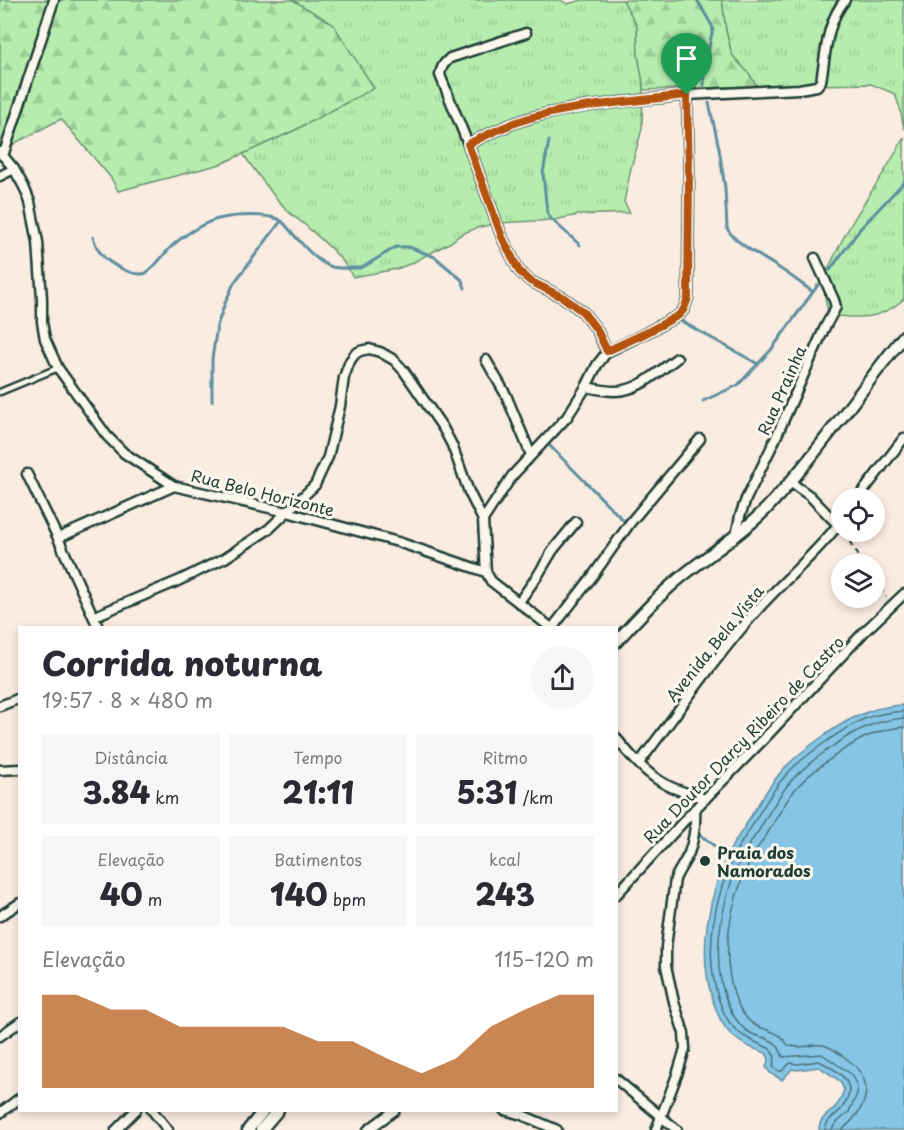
<!DOCTYPE html>
<html lang="pt">
<meta charset="utf-8">
<style>
body{margin:0;font-family:"Playpen Sans",sans-serif;background:#f7f7f7;color:#2b2b33;height:100vh;display:flex;flex-direction:column;font-size:22px;white-space:nowrap}
*{box-sizing:border-box;margin:0}
p{font-size:20px;color:#7c7c81}
.icon{flex:none;width:33px;height:33px;fill:none;stroke:currentColor;stroke-width:2;stroke-linecap:round;stroke-linejoin:round}
.map{position:relative;flex:1;overflow:hidden}
.drawer{position:absolute;left:18px;top:626px;width:600px;height:486px;display:flex;flex-direction:column;background:#fff;border-radius:0px;box-shadow:0 3px 9px #0003}
.drawer>*{flex:none}
.buttons{position:absolute;left:831px;top:488px;display:grid;gap:12px}
.buttons a{display:grid;place-items:center;width:54px;height:54px;border-radius:50%;background:#fff;box-shadow:0 3px 9px #0003;font-size:30px}
.pin{position:absolute;display:grid;place-items:center;width:51px;height:51px;color:#fff;margin:-62px -26px;border-radius:50% 50% 50% 0;rotate:-45deg;box-shadow:0 0 6px #0007}
.pin .icon{rotate:45deg}
.round{display:grid;place-items:center;flex:none;width:63px;height:63px;border-radius:32px;background:#f7f7f7}
.headline{display:flex;align-items:center;justify-content:space-between;height:102px;padding:0 24px}
h1{font-size:33px;font-weight:800;line-height:45px}
.stats{display:grid;grid-template-columns:repeat(3,1fr);gap:9px;height:102px;padding:6px 24px}
.stats div{display:grid;align-content:center;border-radius:0px;background:#f7f7f7;text-align:center}
.stats b{font-size:30px;font-weight:800}
.stats small{font-size:16px;font-weight:400}
.stats p{font-size:16px}
.chart{height:168px;padding:12px 24px}
.chart p{display:flex;justify-content:space-between}
.chart svg{width:100%;height:108px;margin-top:6px;fill:#b45309;opacity:.7}
.map>svg:first-child{display:block}
</style>
<div class="map">
<svg width="904" height="1130" viewBox="0 0 904 1130">
<defs>
<pattern id="grass-tufts" width="24" height="20" patternUnits="userSpaceOnUse" patternTransform="scale(1.5)"><rect width="24" height="20" fill="#b6edaf"/><path d="M3 7l-1-3M5 7V3M7 7l1-3M15 17l-1-3M17 17v-4M19 17l1-3" fill="none" stroke="#9ccc97"/></pattern>
<pattern id="forest-firs" width="22" height="20" patternUnits="userSpaceOnUse" patternTransform="scale(1.5)"><rect width="22" height="20" fill="#b6edaf"/><path d="M5 1l3.5 6h-7zM16 11l3.5 6h-7z" fill="#9ccc97"/></pattern>
</defs>
<rect width="100%" height="100%" fill="#fbece2"/>
<filter id="ink" filterUnits="userSpaceOnUse"><feTurbulence type="fractalNoise" baseFrequency=".0167" numOctaves="2"/><feDisplacementMap in="SourceGraphic" scale="12" xChannelSelector="R" yChannelSelector="G"/><feConvolveMatrix kernelMatrix="1 2 1 2 8 2 1 2 1" color-interpolation-filters="sRGB"/></filter>
<g filter="url(#ink)">
<!-- grass -->
<g fill="url(#grass-tufts)" stroke="#6a9572" stroke-width="1.5">
<path d="M293,0H561L567,4L583,0H623L637,26L638,55L643,82L642,129L631,168L624,202L630,213L578,215L554,220L498,223L476,228L460,235L451,242L412,263L397,269L353,277C342,256 322,240 305,225C299,220 292,216 287,210C270,193 257,173 243,154L295,130L374,88L305,8Z"/>
<path d="M722,0H904V129L900,108L895,94L871,84L757,86L750,75L732,55L726,31Z"/>
<path d="M904,137V299C879,321 860,318 829,315C825,302 823,292 825,279C827,270 832,261 836,253C854,212 884,178 904,137Z"/>
</g>
<!-- forest -->
<g fill="url(#forest-firs)" stroke="#6a9572" stroke-width="1.5">
<path d="M0,0H293L333,24L374,88L295,130L221,164L118,191L111,178L61,119L0,151Z"/>
<path d="M623,0H722L726,31L732,55L750,75L757,86L643,90V82L638,55L637,26Z"/>
</g>
<!-- water -->
<path fill="#86c5e6" stroke="#5d8f9f" stroke-width="1.5" d="M902,705L904,708V1130H819C819,1117 830,1114 837,1105C840,1101 842,1095 844,1090L840,1081L819,1067L797,1070L792,1069L782,1080L770,1073L766,1067L769,1059L766,1053C755,1049 744,1046 734,1037C722,1027 717,1013 712,998C697,949 709,893 731,848C736,839 743,830 748,821C758,804 768,787 781,772C796,754 840,722 862,714C875,708 888,706 902,705Z"/>
<g fill="none" stroke-linecap="round" stroke-linejoin="round">
<!-- shore -->
<g stroke="#48737b" stroke-width="1.5">
<path d="M825,1130C826,1119 836,1116 842,1108C860,1084 840,1071 819,1061L798,1064L790,1063L782,1071H779L773,1067L775,1057L770,1049C758,1042 745,1040 735,1029C726,1020 722,1009 718,997C703,949 715,896 736,851C741,842 748,833 753,824C763,807 773,789 786,775C802,757 842,729 864,719C877,714 890,712 904,711"/>
<path d="M832,1130L835,1124L849,1112L857,1094V1086L851,1074L822,1054L783,1057C781,1053 780,1048 777,1045C771,1038 760,1037 752,1034C734,1025 725,999 721,981C713,942 725,888 744,853C748,845 754,838 759,830C769,813 778,796 791,781C806,764 848,733 869,726C880,721 892,719 904,718"/>
<path d="M842,1130C870,1106 877,1079 843,1056C837,1052 830,1046 822,1045C814,1044 806,1047 798,1047C795,1047 792,1046 789,1046C786,1043 784,1039 780,1036C773,1030 763,1030 755,1025C746,1020 740,1010 736,1000C719,953 730,902 751,859C755,851 761,843 766,836C776,819 785,801 798,786C813,770 853,741 873,734C883,730 893,728 904,727"/>
</g>
<!-- stream -->
<g stroke="#5d8f9f" stroke-width="3">
<path d="M697,0L711,24L713,29L704,69V85"/>
<path d="M709,103L719,148L725,188L727,228C733,243 768,260 782,270C793,277 803,285 813,292"/>
<path d="M549,141L543,173L547,212L550,218L580,245"/>
<path d="M93,237C95,243 97,249 101,254C108,263 134,278 146,273C152,270 163,256 168,250C179,238 206,220 223,218C236,215 266,214 278,219C284,221 289,230 294,235C303,245 319,264 332,267C340,269 351,268 359,268L363,267L396,247H409L435,257L462,280L465,288"/>
<path d="M830,270L860,229L904,182"/>
<path d="M681,321L758,364"/>
<path d="M212,401V359L217,326L225,303L234,283L281,221"/>
<path d="M703,401L738,385L771,350L818,285"/>
<path d="M550,446L624,521"/>
<path d="M699,834L726,855"/>
</g>
<!-- service casing -->
<g stroke="#1f3d34" stroke-width="9">
<path id="service" d="M0,392L58,368"/>
</g>
<!-- minor casing -->
<g stroke="#1f3d34" stroke-width="13">
<g id="minor">
<path d="M468,144C491,133 513,122 537,116C586,104 637,101 687,95"/>
<path d="M0,152L14,169L24,187L30,202L38,242L42,299V322L45,339L58,368L107,436L124,453L174,486"/>
<path d="M3,156L54,0"/>
<path d="M0,176L14,169"/>
<path d="M607,352L646,333L679,315L684,309L688,298L689,171L687,95L799,89L817,86L821,81C826,53 826,23 845,0"/>
<path d="M486,360L506,395L531,455"/>
<path d="M586,387C596,389 605,391 615,391C639,391 658,372 677,358"/>
<path d="M27,474L58,538L98,627"/>
<path d="M790,482L810,496L838,525"/>
<path d="M858,498L904,438"/>
<path d="M483,520L512,476L567,417L586,387L597,365L607,352L597,330L583,312L564,298L530,281L519,271L502,237L468,144L440,75C441,67 444,63 450,58L526,33"/>
<path d="M736,536L740,516L746,499L773,444L824,329L836,307L834,300L815,258"/>
<path d="M58,538L174,486L287,512L398,542L486,572"/>
<path d="M519,602L538,575L553,550L576,522"/>
<path d="M95,616L178,581L225,558L269,529L315,485L328,457L340,406L344,377L350,361L355,354L360,351L369,349L380,352L394,360L404,371L443,428L452,445L469,492L483,520L486,572L491,581L550,627"/>
<path d="M553,627L592,577L630,523L700,439"/>
<path d="M0,706L20,698"/>
<path d="M616,738C630,755 646,774 665,784C677,791 692,794 705,799"/>
<path d="M639,763C679,711 716,656 760,607C787,577 817,553 842,520"/>
<path d="M0,770L20,769"/>
<path d="M616,895L695,809L762,741L864,632L904,594"/>
<path d="M0,916L20,903"/>
<path d="M0,1036L20,1022"/>
<path d="M616,1079L677,1130"/>
<path d="M152,1110L168,1130"/>
<path d="M504,1110L522,1115L557,1130"/>
<path d="M0,1113L20,1098"/>
<path d="M116,1130L136,1110"/>
<path d="M368,1130L395,1110"/>
<path d="M656,1130L677,1075L685,1049L684,1033L674,1002L666,966V947L675,879C679,870 685,862 689,853C694,839 696,824 695,809"/>
</g>
</g>
<!-- tertiary casing -->
<g stroke="#1f3d34" stroke-width="15">
<g id="tertiary">
<path d="M616,642C635,621 653,601 674,583C704,557 739,537 767,508C817,455 858,393 904,336"/>
<path d="M248,1130L264,1110"/>
<path d="M261,1130L278,1110"/>
</g>
</g>
<!-- path -->
<g stroke="#1f3d34" stroke-width="2" stroke-dasharray="6 4.5" stroke-linecap="butt">
<path d="M844,533L864,564"/>
<path d="M874,579L886,597"/>
</g>
<!-- service -->
<use href="#service" stroke="#fbf7ec" stroke-width="4.5"/>
<!-- minor -->
<use href="#minor" stroke="#fbf7ec" stroke-width="8"/>
<!-- tertiary -->
<use href="#tertiary" stroke="#fbf7ec" stroke-width="10"/>
</g>
</g>
<g fill="none" stroke-linecap="round" stroke-linejoin="round" filter="url(#ink)">
<!-- route casing -->
<g stroke="#fff" stroke-width="12">
<path id="route" d="M687,95L689,171L688,298L684,309L679,315L646,333L607,351L597,330L583,312L564,298L530,281L519,271L502,237L468,144C491,133 513,122 537,116C586,104 637,101 687,95Z"/>
</g>
<!-- route -->
<use href="#route" stroke="#b45309" stroke-width="8"/>
</g>
<!-- markers -->
<circle fill="#1f3d34" stroke="#fbf7ec" stroke-width="2" cx="705" cy="861" r="6"/>
<g text-anchor="middle" dominant-baseline="central" stroke-width="6" stroke-linejoin="round" paint-order="stroke">
<!-- street labels -->
<g font-size="16" fill="#1f3d34" stroke="#fbf7ec">
<text transform="translate(781 390) rotate(-66)">Rua Prainha</text>
<text transform="translate(263 492) rotate(14)">Rua Belo Horizonte</text>
<text transform="translate(714 643) rotate(-51)">Avenida Bela Vista</text>
<text transform="translate(743 739) rotate(-46)">Rua Doutor Darcy Ribeiro de Castro</text>
</g>
<!-- poi labels -->
<g font-size="16" font-weight="bold" fill="#1f3d34" stroke="#fbf7ec" text-anchor="start">
<text x="717" y="852">Praia dos<tspan x="717" dy="18">Namorados</tspan></text>
</g>
</g>
</svg>
<div class="buttons">
<a><svg class="icon" aria-label="locate" viewBox="0 0 24 24"><circle cx="12" cy="12" r="6"/><path d="M12 2v4M12 18v4M2 12h4M18 12h4"/></svg></a>
<a><svg class="icon" aria-label="layers" viewBox="0 0 24 24"><path d="M12 4l9 5-9 5-9-5zM3 14l9 5 9-5"/></svg></a>
</div>
<div class="pin" style="left:687px;top:95px;background:#1e9e55"><svg class="icon" aria-label="arrive" viewBox="0 0 24 24"><path d="M6 21V4h12l-3 4 3 4H6"/></svg></div>
<section class="drawer">
<div class="headline"><div><h1>Corrida noturna</h1><p>19:57 · 8 × 480 m</p></div><a class="round"><svg class="icon" aria-label="share" viewBox="0 0 24 24"><path d="M12 15V3M7 8l5-5 5 5M5 13v7h14v-7"/></svg></a></div>
<div class="stats">
<div><p>Distância</p><b>3.84<small> km</small></b></div>
<div><p>Tempo</p><b>21:11</b></div>
<div><p>Ritmo</p><b>5:31<small> /km</small></b></div>
</div>
<div class="stats">
<div><p>Elevação</p><b>40<small> m</small></b></div>
<div><p>Batimentos</p><b>140<small> bpm</small></b></div>
<div><p>kcal</p><b>243</b></div>
</div>
<div class="chart"><p><span>Elevação</span>115–120 m</p>
<svg viewBox="0 0 160 44" preserveAspectRatio="none"><path d="M0 44V6L10 6L20 12L30 12L40 19L50 19L60 19L70 19L80 25L90 25L100 32L110 38L120 32L130 19L140 12L150 6L160 6V44z"/></svg>
</div>
</section>
</div>
